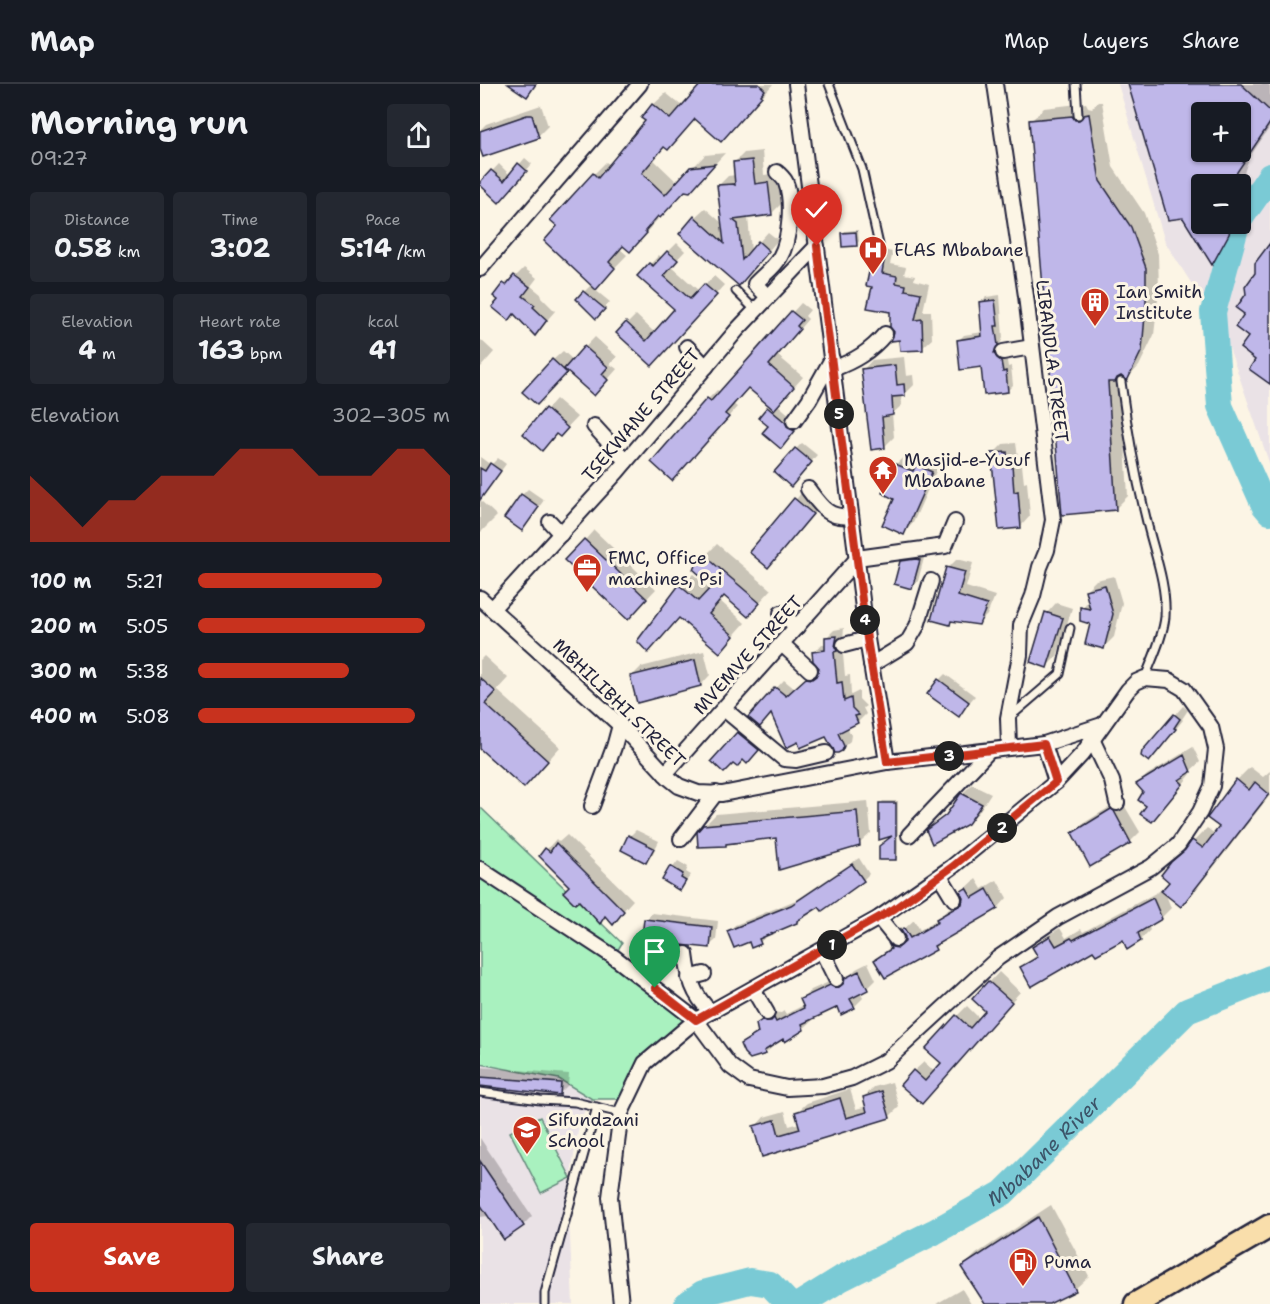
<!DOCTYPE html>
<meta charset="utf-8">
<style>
body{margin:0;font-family:"Shantell Sans",sans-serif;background:#242831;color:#f1f3f6;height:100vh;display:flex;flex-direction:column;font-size:22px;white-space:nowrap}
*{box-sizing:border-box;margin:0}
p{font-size:20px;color:#9ea1a6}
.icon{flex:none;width:33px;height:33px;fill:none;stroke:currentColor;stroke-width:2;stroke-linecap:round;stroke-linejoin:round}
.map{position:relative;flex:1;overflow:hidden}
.drawer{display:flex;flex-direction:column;background:#171b24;width:480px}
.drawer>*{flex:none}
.tools{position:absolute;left:711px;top:18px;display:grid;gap:12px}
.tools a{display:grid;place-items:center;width:60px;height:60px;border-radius:6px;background:#171b24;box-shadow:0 2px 4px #0004;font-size:30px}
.pin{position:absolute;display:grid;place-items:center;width:51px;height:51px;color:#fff;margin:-62px -26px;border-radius:50% 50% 50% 0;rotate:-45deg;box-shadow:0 0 6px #0007}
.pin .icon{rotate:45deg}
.km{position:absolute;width:30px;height:30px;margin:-15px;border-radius:50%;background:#222;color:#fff;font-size:16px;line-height:30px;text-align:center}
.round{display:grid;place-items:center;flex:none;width:63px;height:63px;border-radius:6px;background:#242831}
.summary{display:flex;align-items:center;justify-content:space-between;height:102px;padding:0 30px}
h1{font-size:33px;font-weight:700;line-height:45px}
.stats{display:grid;grid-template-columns:repeat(3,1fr);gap:9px;height:102px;padding:6px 30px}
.stats div{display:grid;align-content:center;border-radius:6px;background:#242831;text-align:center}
.stats b{font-size:26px;font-weight:700}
.stats small{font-size:16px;font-weight:400}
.stats p{font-size:16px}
.chart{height:168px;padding:12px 30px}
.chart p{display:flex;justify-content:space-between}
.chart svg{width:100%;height:108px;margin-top:6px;fill:#c8321e;opacity:.7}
.cta{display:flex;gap:12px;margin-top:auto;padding:12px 30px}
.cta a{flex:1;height:69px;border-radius:6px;background:#c8321e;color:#fff;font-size:24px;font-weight:700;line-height:69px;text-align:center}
.cta a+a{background:#242831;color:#f1f3f6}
ul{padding:0 30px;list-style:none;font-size:20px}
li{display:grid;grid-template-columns:96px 72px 1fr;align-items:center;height:45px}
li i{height:15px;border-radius:8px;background:#c8321e}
header{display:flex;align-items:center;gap:36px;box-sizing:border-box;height:84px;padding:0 30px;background:#171b24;border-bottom:2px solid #363941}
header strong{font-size:28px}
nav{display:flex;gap:33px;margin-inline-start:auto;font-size:21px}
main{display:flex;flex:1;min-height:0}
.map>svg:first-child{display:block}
</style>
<header>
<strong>Map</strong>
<nav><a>Map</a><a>Layers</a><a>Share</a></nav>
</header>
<main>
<section class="drawer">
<div class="summary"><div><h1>Morning run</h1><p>09:27</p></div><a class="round"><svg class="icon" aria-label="share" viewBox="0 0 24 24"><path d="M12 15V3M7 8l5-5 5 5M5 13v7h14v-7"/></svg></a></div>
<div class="stats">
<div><p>Distance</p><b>0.58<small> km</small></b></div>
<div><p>Time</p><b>3:02</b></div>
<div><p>Pace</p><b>5:14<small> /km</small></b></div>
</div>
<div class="stats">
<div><p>Elevation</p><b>4<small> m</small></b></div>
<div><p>Heart rate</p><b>163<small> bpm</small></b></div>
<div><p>kcal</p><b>41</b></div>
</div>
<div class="chart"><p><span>Elevation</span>302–305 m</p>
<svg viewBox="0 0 160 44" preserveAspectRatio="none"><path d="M0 44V17L10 27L20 38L30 27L40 27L50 17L60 17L70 17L80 6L90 6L100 6L110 17L120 17L130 17L140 6L150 6L160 17V44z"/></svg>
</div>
<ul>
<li><b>100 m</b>5:21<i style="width:73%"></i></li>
<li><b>200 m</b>5:05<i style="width:90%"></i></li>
<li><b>300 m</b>5:38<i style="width:60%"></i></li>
<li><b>400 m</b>5:08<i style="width:86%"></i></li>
</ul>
<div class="cta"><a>Save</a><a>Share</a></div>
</section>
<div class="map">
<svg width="790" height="1220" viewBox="0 0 790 1220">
<rect width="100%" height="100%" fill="#fcf5e5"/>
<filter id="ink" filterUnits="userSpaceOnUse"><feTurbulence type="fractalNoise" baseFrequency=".0167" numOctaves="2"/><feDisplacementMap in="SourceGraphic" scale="12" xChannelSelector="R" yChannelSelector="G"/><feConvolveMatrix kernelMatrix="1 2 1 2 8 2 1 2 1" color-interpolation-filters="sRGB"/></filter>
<g filter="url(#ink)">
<!-- built -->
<g fill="#eae2e6" fill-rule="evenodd">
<path d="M638,0H790V381L745,252L685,158ZM722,28H760V68H722ZM722,100H760V140H722Z"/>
<path d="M0,918L112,1015L100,1035L88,1108L93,1220H0Z"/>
</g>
<!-- green -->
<g fill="#a9f1bf" stroke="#668a7d" stroke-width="1.5">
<path d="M0,723L142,859L134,872L216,936L165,979L150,1015H112L79,995L0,980Z"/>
<path d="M60,1033L91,1094L61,1109L30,1048Z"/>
</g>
<!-- shadow -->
<g fill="#0003" fill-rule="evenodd">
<path d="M214,0H293L254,44L216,34L188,64L185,62L174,76L198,99L225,71L245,69L223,93L206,106L179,131L176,134L178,135L162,153L144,161L140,165L147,171L114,205L130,218L116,233L104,208L112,200L79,142L114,90L126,78L130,81L167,37L163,33L173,21L186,9L203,23L219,4Z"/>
<path d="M650,0H787L790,2V43L769,74L760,101L722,100V140H759L745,166L733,178ZM722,28H760V68H722Z"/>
<path d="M618,18H622L633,83L664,129L678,170L679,206L674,251L659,282L647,295L641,291L648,412L635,425L551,37L564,24L606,19L608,23L612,24Z"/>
<path d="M61,21L68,42L58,52L0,60V46L6,40Z"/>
<path d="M282,67L284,91L298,89L301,120L291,130L268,133L271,167L288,148L298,156L268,190L215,133L225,124L243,140L238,102L248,92L256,91L254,79L264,69Z"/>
<path d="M45,74L52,80L25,111L0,100L19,80L30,91Z"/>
<path d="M760,119L764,120L760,137Z"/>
<path d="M378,146L379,157L377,160L362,150L365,147Z"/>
<path d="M197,159L205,167L191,182L219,207L234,192L244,201L181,271L138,249L156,231L175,249L196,225L159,192L179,171L182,174Z"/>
<path d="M403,166L413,168L410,180L426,183L424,190L435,192L434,196L449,200L443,227H451L452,255L442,264L421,255L415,247L411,227L394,202L393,175Z"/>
<path d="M44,184L57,194L51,202L62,211L61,213L75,227L55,250L35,228L15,212L33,191L35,193Z"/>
<path d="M520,211L523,254L519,262L522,269L526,271L528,283L531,282L533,301L527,307L478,257L484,251L503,248L500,219L506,213Z"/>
<path d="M321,219L330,226L325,232L328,235L297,271L323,293L298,321L311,332L314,338L320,340L307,357L280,334L291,321L269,302L253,320L257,323L201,386L228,315L237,306L240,308Z"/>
<path d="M115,253L137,273L130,280L137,285L124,300L88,286L67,309L73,276L83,267L93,276Z"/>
<path d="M1,256L14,268L0,284V257Z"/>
<path d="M424,273L426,292L433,291L434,301L425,310L421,311L422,321L412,330L414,353L404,363L383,286L392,276Z"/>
<path d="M76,315L97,333L80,351L77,349L62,365L45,350Z"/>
<path d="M322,359L337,371L317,394L316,365Z"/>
<path d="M536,359L538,373L541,372L544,399L547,398L550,432L541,442L513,370L523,360Z"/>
<path d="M426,371L441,377L447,372L460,378L433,439L424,449L416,414V380Z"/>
<path d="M0,373L11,381L18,374L26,380L10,402L0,405Z"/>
<path d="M48,405L64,416L48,439L42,411Z"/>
<path d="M324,406L341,421L296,474L271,467Z"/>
<path d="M0,416L17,432L1,448L0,446Z"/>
<path d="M114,446L176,505L158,524L105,456Z"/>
<path d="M237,460L291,506L268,531L245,511L240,517L265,539L240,567L201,502L213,490L230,505L234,501L225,472Z"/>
<path d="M445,470L438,497L432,503L421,478L428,471Z"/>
<path d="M477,475L493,479L486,503L515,512L507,531L498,540L473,536L469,539L468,484Z"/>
<path d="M634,492L642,519L634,553L624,563L602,524L609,516L606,506L616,496Z"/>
<path d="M576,519L592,524L577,572L567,582V529Z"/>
<path d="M364,544L363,554L364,557L362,560L365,592L370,591L371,611L379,607V615L386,622L383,624L386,630L378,638L367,643L371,651L370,657L361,665L347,651L319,656L292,628L270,633L304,596L315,605L335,586L339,587L340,584L334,569L342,560H346V554L354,546Z"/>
<path d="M224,567L230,591L221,601L151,593L161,583Z"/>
<path d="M4,572L28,594L17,606L80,663L57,689L0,663V576Z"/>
<path d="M465,590L495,612L478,631L459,596Z"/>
<path d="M703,622L708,626L702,635L703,636L678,667L695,631Z"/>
<path d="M268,639L288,656L276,668L253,678L233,677Z"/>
<path d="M713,663L720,678L709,688L711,690L681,727L668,722L665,708L658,700L667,691Z"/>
<path d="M770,683L783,693L790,687V711L714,808L701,821L685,808L691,824L682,833L668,841L670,846L660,856L643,854L614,865L542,884L558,870L554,863L564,854L580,844L586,854L601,845L603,848L683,805L691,798L714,757L727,744L735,750L741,743L729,733L757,696Z"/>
<path d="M492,700L511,709L498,729L487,739L448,747L471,727L482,710Z"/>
<path d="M641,716L660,748L650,758L594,749L604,739Z"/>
<path d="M388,717L391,749L379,760L297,753L224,742L236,730Z"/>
<path d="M403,717H418V772L415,775L403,759L416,750L400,720Z"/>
<path d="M156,746L179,757L172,771L166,777L150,752Z"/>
<path d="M87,751L153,816L133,838L126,831L120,838L91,802L61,772L76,755L79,758Z"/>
<path d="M379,774L389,790L383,796L323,831L317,838L286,850L287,852L280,858L270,856L249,847L255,841L318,815Z"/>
<path d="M198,777L208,783L206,788L211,791L200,805L184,795Z"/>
<path d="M496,795L502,805L517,796L527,814L518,824L465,854L455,864L406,892L396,876L411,862L410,860L419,851L424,854H426L422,847L434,836L440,846L459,834L468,825L484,815L482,808Z"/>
<path d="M172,829L238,837L236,856L229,862L173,852L166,836Z"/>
<path d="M388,879L396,896L387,905L380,908L383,914L374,923L359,921L332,933L333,936L323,945L303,953L286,969L271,974L262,960L279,946L278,941L287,931L292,928L301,929L304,927L306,930L324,921L322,915L331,906L360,893L365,896L376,885Z"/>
<path d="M519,888L540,908L451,1008L434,987L444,978L455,988L463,979L477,932L487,922L500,935L507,927L494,915Z"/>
<path d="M0,983L89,990L88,1001L79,1010L0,1000Z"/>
<path d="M412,998L419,1023L409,1033L283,1071L275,1043L284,1033L305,1027L309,1042L320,1039L317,1028L327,1019L370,1005L376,1025L387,1022L384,1013L394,1003Z"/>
<path d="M0,1054L52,1132L43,1141L9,1132L0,1133Z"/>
<path d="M571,1121L609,1192L595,1205L565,1220H507L483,1183L496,1170Z"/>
<path d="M482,1205L491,1220H456Z"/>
</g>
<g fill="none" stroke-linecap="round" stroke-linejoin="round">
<!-- river -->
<g stroke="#7acad5" stroke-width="26">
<path d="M760,135L790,92"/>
<path d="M757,140L733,228L740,322L784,421L790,428"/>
<path d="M207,1220L223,1209L270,1197L290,1200L309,1220"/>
<path id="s1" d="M320,1220L362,1194L454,1148L523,1109L707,927L790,894"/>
</g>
</g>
<!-- building -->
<g fill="#bfb7e9" stroke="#22223b" stroke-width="1.5" fill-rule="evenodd">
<path d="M28,0H56L47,13Z"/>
<path d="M221,0H279L285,6L281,11L282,12L241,58L215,35L188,66L184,63L162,89L185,111L210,83L235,80L210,108L205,107L180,134L178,132L165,147L167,149L150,168L143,162L129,178L135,184L116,206L64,157L77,142L70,136L113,89L118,94L165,37L161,34L172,20L190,35Z"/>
<path d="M648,0H761L790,27V39L757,88L753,100H722V140H751L749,150L732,181L703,134L688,136ZM722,28H760V68H722Z"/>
<path d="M609,30L620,97L651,143L666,184V220L662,266L647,297L641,292L637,294L635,298H628L636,426L582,431L549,36L592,32L595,36H599L604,31Z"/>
<path d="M47,31H52L59,54L3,73L0,65V47Z"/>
<path d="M272,76L275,100L288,98L292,131L253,136L258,140L262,176L278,157L289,167L259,202L199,150L214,132L244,159L237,101L253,100L255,101L253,78Z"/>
<path d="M38,79L47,87L19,119L0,101V98L11,86L24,97Z"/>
<path d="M376,148L377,162L362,163L361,149Z"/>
<path d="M790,159V300L769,285L775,276L760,264L768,253L755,243L764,230L756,224L766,210L765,203L775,189V179Z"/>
<path d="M187,167L198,176L184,192L210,215L224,200L237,211L172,282L136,249L146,238L166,257L194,225L157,192L169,179L173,182Z"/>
<path d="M392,174L404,177L402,189L417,192L416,199L426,201L425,206L441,209L435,236L442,235L443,266L420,267L419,256L411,257L414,248L410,243V228L387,224L392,203L386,202Z"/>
<path d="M34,191L50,203L43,212L55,221L53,223L67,236L55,252L34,230L29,237L12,223L18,216L13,212L23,199L26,201Z"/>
<path d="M103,207L125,225L116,235L96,215Z"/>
<path d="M515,216L518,242H515L518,261L514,269L517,274L521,277L523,288L526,287L528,308L504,311L501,283L480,286L477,256L502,252L499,218Z"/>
<path d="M311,227L322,236L317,242L320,245L289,281L314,303L294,326L268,304L245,330L249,333L192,397L171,378L227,314L231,317Z"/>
<path d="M104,262L128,283L122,290L128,296L114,312L84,285Z"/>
<path d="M72,275L87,289L57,321L42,308Z"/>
<path d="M415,281L417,301L424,300L425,312L412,313L413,331L402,333L405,364L391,366L381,285Z"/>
<path d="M287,323L305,338L308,344L315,347L301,365L282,349L288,342L278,334Z"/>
<path d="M65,324L88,344L80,353L76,350L62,367L43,350Z"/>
<path d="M315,364L332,378L311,403L294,388Z"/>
<path d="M527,368L528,382L532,381L534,408L538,407L541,444L519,446L511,369Z"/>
<path d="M10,379L21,387L0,416V384L5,387Z"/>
<path d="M415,380L433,387L436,381L452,388L424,451L402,441L414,415L402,409Z"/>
<path d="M41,410L59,423L42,447L24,434Z"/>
<path d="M314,414L333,430L288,484L269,468Z"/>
<path d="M104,455L167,515L148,536L84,476Z"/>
<path d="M224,471L280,519L268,533L244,512L229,530L254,552L240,569L199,534L168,569L157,557L199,501L218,517L232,502L213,485Z"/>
<path d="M436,475L440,476L432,505L414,500L420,477Z"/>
<path d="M466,483L485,488L478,512L507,521L499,541L471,537L470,541L451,536Z"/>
<path d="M625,501L633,530L624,565L605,560L610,540L600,537V523L610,525L605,506Z"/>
<path d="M565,528L583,534L567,584L550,578Z"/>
<path d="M357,552L355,563L357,567L354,568L357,599L362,598L364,617L371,614L372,624L379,631L375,632L378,639L358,649L364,662L362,667L358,669H355L346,653L320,664L318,658L306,664L291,630L280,643L268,633L295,603L306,612L326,594L332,595L336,592L339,584L333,577L332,568L345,566V553Z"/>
<path d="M215,576L221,602L157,619L150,592Z"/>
<path d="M0,594L16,608L5,620L68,677L44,704L0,665Z"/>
<path d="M458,595L489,618L479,633L447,610Z"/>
<path d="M694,630L700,635L694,644L696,645L669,678L661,672L662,667Z"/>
<path d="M257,648L279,666L267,680L263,676L257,683L253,680L244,689L231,677Z"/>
<path d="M704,671L711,688L699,696L703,700L672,738L660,730L666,722L658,716L663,708L656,700Z"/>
<path d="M756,695L769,706L775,698L789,710L701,823L681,807L689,798L681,791L691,778L705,766L712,756L723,764L739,743L727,734Z"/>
<path d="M481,709L502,720L488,740L452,760L446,746L466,731Z"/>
<path d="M399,719H416V776H399V762L412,752L399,756Z"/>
<path d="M631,725L634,727L651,759L610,783L592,749Z"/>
<path d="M377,727L380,762L299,786L296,754L246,760V762L218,763L217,748L223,741Z"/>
<path d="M148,751L174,764L166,779L141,766Z"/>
<path d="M76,759L144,827L133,841L125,832L120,840L99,817L95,820L83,808L89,802L59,772L65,764L70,768Z"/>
<path d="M372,780L384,797L352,820L342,827L339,823L317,837V839L279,855L281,860L271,864L269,858L254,864L247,847L311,821Z"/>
<path d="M190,782L203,790L201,794L206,797L200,807L182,796Z"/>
<path d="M486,804L492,814L507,805L518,825L454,862L456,866L405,894L394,876L411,865L408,859L412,863L418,864L425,858V853L421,846L424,844L430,854L458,838L456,835L482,820L483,814L480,808Z"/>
<path d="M673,814L682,835L658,849L661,857L647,866L643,856L616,871L613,867L551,903L540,883L558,873L552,863L570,852L576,862L591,854L593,856Z"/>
<path d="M164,835L232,843L230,864L171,858L172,854L162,853Z"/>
<path d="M379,887L388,906L370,915L375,924L361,931L358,923L322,940L324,946L305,958L303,955L284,967L286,970L270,975L264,969L260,960L278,949L276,940L282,936L291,937L294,934L296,938L324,924L320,915L350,901L355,904L359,903L364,899L365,894Z"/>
<path d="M508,897L532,918L442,1020L420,1001L433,986L445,997L461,979L445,965L476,931L490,944L505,927L492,915Z"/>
<path d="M0,993L81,999L80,1011L0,1002Z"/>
<path d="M402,1007L410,1034L282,1073L273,1042L295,1036L299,1051L320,1045L315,1028L360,1014L366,1034L387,1028L383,1013Z"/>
<path d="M0,1077L44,1142L24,1156L0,1120Z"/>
<path d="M558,1133L596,1207L569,1220H505L481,1183Z"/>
</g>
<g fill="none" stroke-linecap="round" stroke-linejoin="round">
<!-- lane casing -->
<g stroke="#22223b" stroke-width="11">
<g id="lane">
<path d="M349,0L382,85L399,161"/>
<path d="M596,0L598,31"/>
<path d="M256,207L275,226"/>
<path d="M641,298C647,344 655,389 666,434C673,466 687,499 685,533C683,553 672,575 665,594"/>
<path d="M531,632L580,590L590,544"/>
<path d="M0,1008L60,1016L95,1018L141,1029"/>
<path d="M65,1220V1209L117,1023"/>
</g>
</g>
<!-- street casing -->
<g stroke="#22223b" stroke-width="18">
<g id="street">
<path d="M316,0L387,555L407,678"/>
<path d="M515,0L546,212L573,436L567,466L560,483L553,512L541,541L540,571L528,634L529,662"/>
<path d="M0,185L160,0"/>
<path d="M288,213L275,200C283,191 295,183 300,173C310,156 313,117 306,99C305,95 300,91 297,88"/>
<path d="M207,263L226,283"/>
<path d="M523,268L552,263"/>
<path d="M353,285C374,277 390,268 405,250"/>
<path d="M314,337L329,316L352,275"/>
<path d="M114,342L146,377"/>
<path d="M328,405C341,422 348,435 371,432"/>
<path d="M70,438L81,450"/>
<path d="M377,474L465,462L475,438"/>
<path d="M0,514L140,641L189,694L199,702L218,709L242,710L407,678L564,660L622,641"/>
<path d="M12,525L137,388L257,246L337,162"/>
<path d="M301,529L317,543"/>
<path d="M302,560L330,586"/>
<path d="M364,561L387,555"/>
<path d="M391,581L427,559L437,542L451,497"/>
<path d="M244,625L304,675L316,676L346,669"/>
<path d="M612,655L632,697L637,719"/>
<path d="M564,660L576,698"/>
<path d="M185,690L377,475"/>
<path d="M112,722L134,663L140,641"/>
<path d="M429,751L508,668"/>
<path d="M201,755L236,709"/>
<path d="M0,785L134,873L216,936L250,982L269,996L307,1004L343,1002L372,994L406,977L518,874L578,833L671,783L698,761L720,728L732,702L736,665L731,643L704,605L689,596L665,594L656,598L648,606L603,669L576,698L472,783L399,834L216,936L165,979L141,1029L130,1113L141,1220"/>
<path d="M460,792L474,815"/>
<path d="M399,834L416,855"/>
<path d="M342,867L356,895"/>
<path d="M206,870C209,894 212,910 231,928"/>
<path d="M209,894L224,890"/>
<path d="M273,905L287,929"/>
</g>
</g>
<!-- primary casing -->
<g stroke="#22223b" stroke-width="27">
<path id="primary" d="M656,1220L790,1142"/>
</g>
<!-- lane -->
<use href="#lane" stroke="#fcf5e5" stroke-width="7"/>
<!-- street -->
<use href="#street" stroke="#fcf5e5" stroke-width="14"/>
<!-- primary -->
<use href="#primary" stroke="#f9deab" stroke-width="22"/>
</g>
</g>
<g fill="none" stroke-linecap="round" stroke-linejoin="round" filter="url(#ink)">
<!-- route casing -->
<g stroke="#fff" stroke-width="12">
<path id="route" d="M175,904L216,936L414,825L472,783L576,698L564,660L407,678L387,555L337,162"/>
</g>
<!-- route -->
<use href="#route" stroke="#c8321e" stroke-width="8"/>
</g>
<!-- icons -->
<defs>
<g id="hospital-pin" transform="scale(1.5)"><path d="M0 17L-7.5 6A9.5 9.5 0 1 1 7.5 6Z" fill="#c8321e" stroke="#fcf5e5"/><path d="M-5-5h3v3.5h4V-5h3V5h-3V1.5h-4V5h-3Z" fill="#fff"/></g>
<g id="building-pin" transform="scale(1.5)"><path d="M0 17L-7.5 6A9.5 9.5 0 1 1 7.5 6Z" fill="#c8321e" stroke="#fcf5e5"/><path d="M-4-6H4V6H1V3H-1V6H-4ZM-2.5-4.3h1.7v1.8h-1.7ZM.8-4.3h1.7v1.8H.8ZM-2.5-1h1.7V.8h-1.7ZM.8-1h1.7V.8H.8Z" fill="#fff"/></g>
<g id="temple-pin" transform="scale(1.5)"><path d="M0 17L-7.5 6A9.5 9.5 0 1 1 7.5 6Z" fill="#c8321e" stroke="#fcf5e5"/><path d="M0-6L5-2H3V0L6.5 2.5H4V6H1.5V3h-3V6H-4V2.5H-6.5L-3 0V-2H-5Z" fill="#fff"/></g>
<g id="office-pin" transform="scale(1.5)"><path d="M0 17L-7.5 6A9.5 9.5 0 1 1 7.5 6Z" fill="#c8321e" stroke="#fcf5e5"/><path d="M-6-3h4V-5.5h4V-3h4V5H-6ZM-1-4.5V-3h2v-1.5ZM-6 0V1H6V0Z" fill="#fff"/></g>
<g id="school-pin" transform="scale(1.5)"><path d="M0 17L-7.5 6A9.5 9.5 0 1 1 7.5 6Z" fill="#c8321e" stroke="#fcf5e5"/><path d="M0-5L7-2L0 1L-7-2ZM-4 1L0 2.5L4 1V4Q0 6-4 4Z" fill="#fff"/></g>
<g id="fuel-pin" transform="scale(1.5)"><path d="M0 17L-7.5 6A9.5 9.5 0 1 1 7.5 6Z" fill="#c8321e" stroke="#fcf5e5"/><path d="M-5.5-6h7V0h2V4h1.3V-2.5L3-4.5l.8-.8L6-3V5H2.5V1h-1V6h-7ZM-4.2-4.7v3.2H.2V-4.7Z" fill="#fff"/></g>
</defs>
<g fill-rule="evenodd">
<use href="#hospital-pin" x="393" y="166"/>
<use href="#building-pin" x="615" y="218"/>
<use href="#temple-pin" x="403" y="386"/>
<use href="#office-pin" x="107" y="484"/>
<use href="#school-pin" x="47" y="1046"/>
<use href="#fuel-pin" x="543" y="1178"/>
</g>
<g text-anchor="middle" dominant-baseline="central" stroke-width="6" stroke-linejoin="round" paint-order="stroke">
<!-- poi labels -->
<g font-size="18" fill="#22223b" stroke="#fcf5e5" text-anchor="start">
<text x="414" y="166">FLAS Mbabane</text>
<text x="636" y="208">Ian Smith<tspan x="636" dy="21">Institute</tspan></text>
<text x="424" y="376">Masjid-e-Yusuf<tspan x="424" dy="21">Mbabane</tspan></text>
<text x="128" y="474">FMC, Office<tspan x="128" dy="21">machines, Psi</tspan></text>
<text x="68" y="1036">Sifundzani<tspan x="68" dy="21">School</tspan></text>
<text x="564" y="1178">Puma</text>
</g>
<!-- street labels -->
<g font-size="18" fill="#22223b" stroke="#fcf5e5">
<text transform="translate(572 277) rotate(83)">LIBANDLA STREET</text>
<text transform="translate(161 331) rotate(-49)">TSEKWANE STREET</text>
<text transform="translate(268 571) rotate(-48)">MVEMVE STREET</text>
<text transform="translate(139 619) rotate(44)">MBHILIBHI STREET</text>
</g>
<!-- water labels -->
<g font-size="20" font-style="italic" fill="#3c5469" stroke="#fcf5e5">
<text stroke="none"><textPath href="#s1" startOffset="290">Mbabane River</textPath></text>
</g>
</g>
</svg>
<div class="tools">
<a>+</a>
<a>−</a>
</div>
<div class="pin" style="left:175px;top:904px;background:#1e9e55"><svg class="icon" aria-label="arrive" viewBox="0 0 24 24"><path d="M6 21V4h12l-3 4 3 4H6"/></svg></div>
<div class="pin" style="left:337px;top:162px;background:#d93025"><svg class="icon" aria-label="check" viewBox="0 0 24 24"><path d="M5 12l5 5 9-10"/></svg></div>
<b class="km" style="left:352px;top:861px">1</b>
<b class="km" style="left:522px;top:744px">2</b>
<b class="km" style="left:469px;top:672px">3</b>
<b class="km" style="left:385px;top:536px">4</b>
<b class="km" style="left:359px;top:330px">5</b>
</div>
</main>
